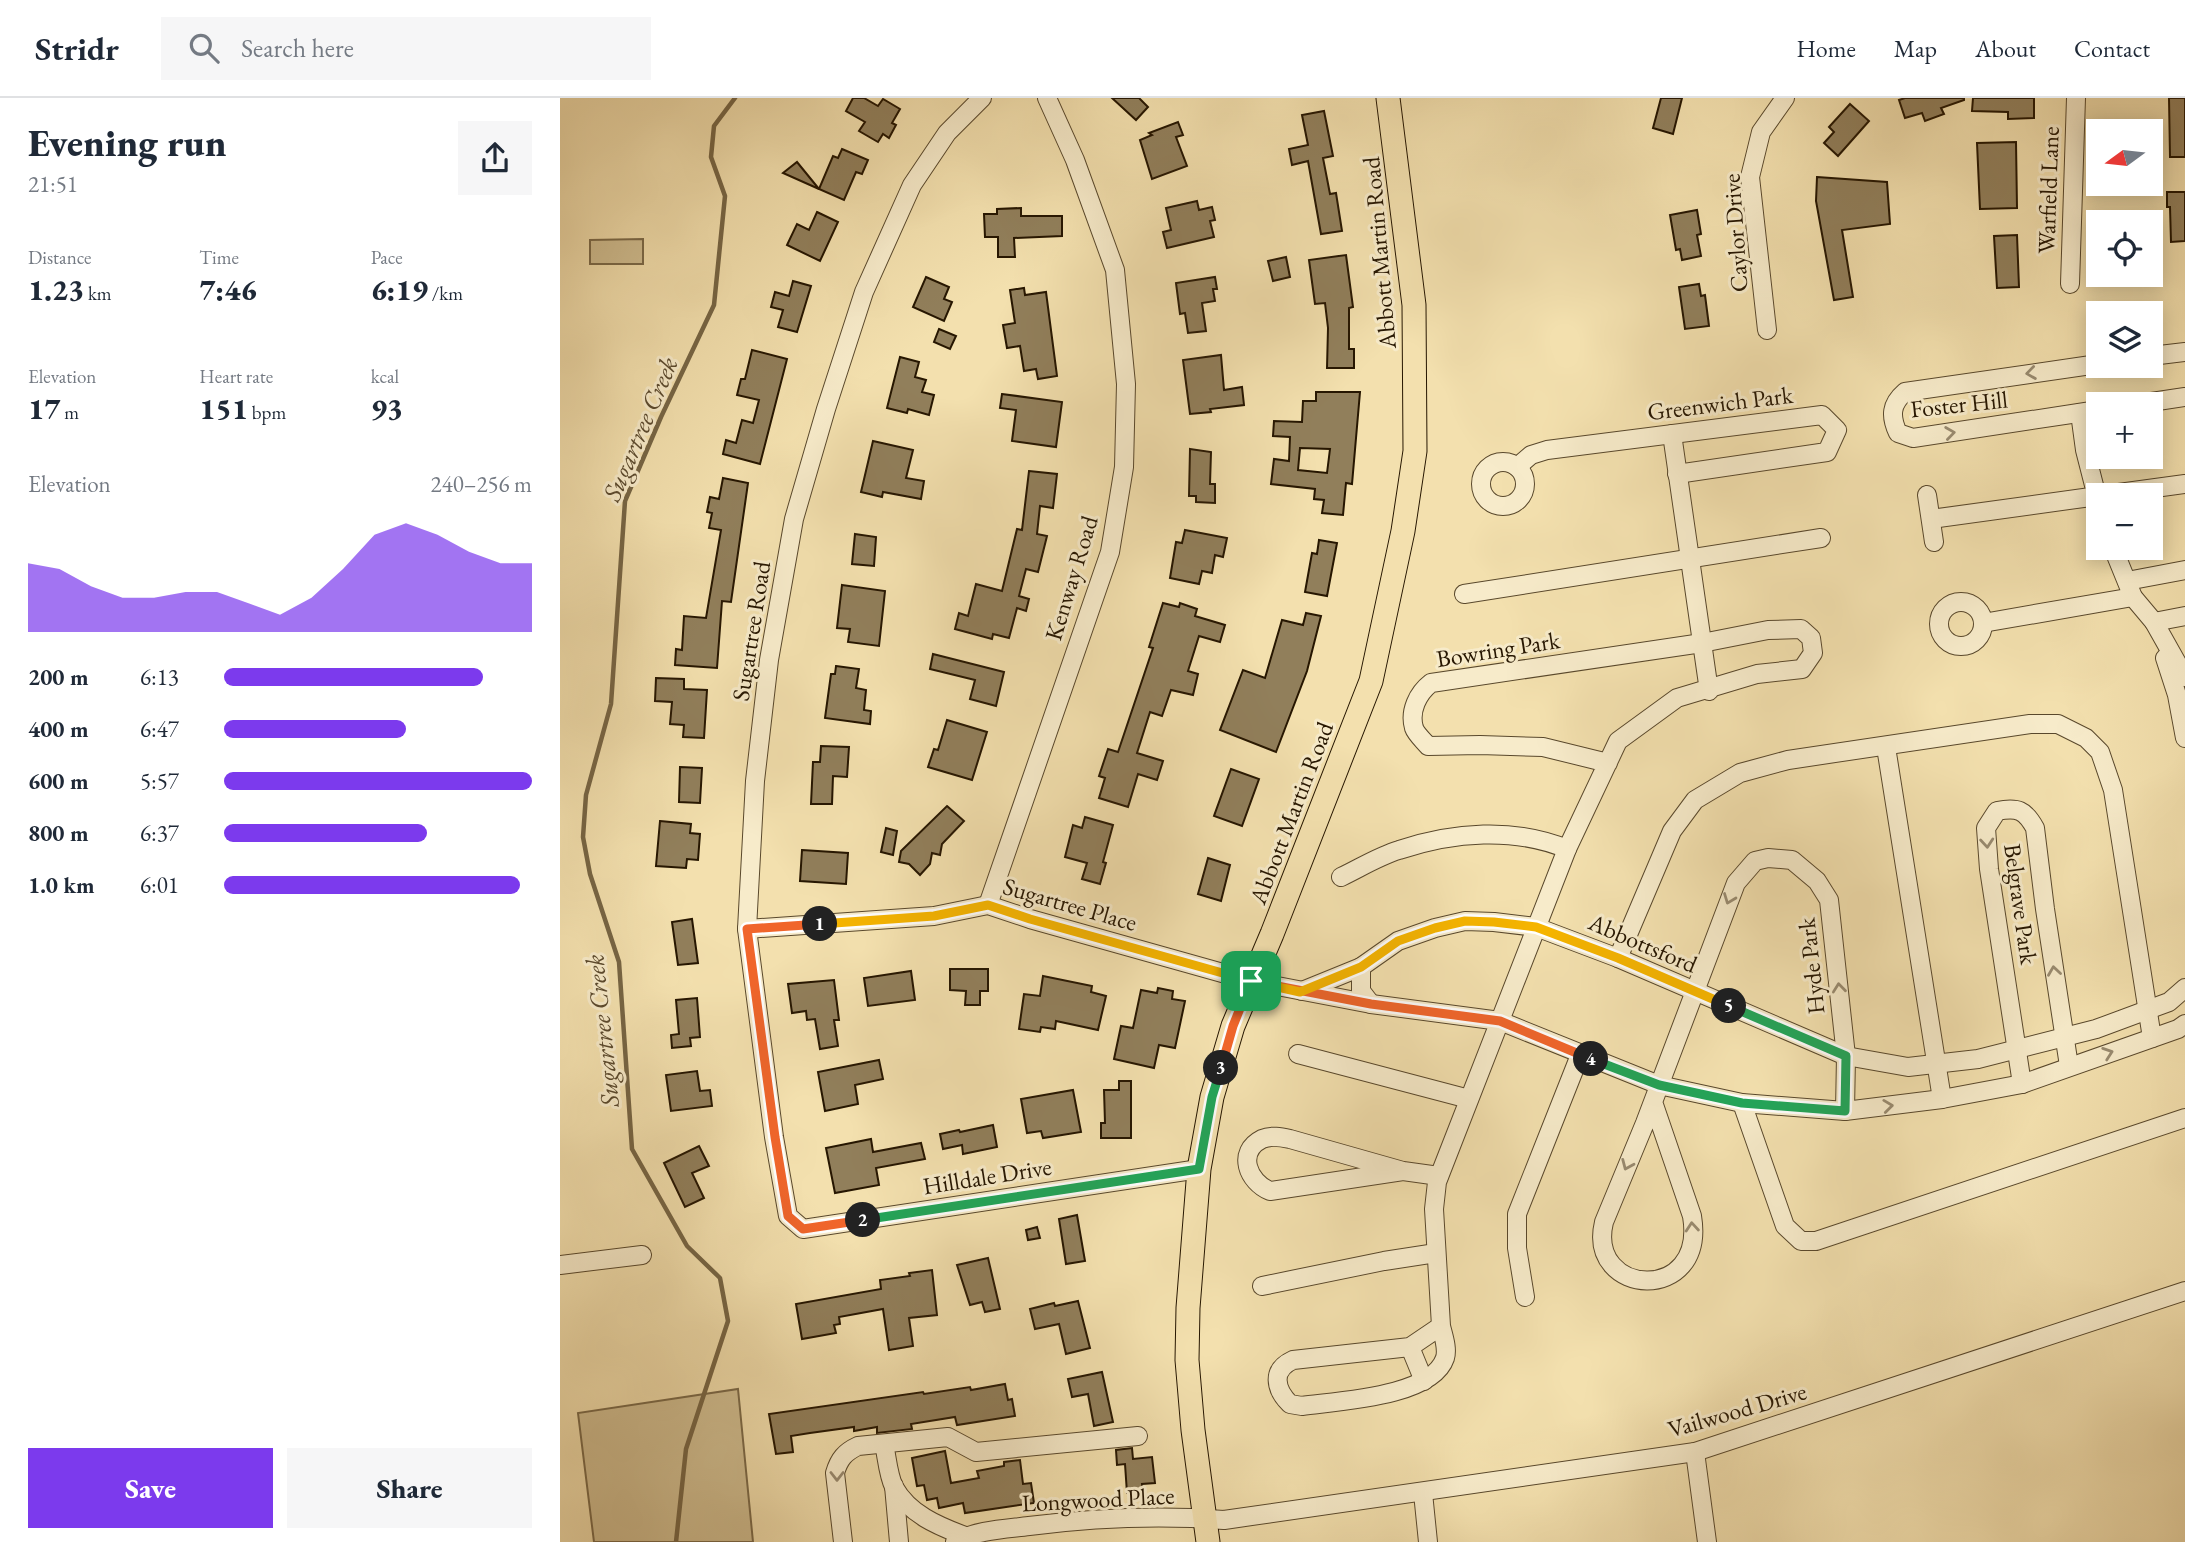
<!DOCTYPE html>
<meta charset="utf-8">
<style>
body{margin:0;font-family:"EB Garamond",serif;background:#f6f6f7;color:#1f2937;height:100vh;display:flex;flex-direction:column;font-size:26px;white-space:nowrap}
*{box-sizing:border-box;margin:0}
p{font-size:23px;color:#747a83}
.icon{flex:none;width:38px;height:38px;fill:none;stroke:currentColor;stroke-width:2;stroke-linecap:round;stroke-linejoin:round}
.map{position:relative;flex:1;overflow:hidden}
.details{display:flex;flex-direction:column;background:#fff;width:560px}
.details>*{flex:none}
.needle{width:46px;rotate:255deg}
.fabs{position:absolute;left:1526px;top:21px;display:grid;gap:14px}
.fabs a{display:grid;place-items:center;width:77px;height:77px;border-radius:0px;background:#fff;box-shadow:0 4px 18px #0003;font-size:35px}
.pin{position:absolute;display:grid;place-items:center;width:60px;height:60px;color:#fff;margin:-30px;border-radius:14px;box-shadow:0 4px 10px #0006}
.km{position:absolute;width:35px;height:35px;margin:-18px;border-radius:50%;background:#222;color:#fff;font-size:19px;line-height:35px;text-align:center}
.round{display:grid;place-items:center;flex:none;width:74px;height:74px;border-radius:0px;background:#f6f6f7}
.head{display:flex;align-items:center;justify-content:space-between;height:119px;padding:0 28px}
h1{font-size:38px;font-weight:800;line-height:52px}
.metrics{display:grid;grid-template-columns:repeat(3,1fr);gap:10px;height:119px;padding:7px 28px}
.metrics div{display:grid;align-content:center}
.metrics b{font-size:30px;font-weight:800}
.metrics small{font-size:19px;font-weight:400}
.metrics p{font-size:19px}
.chart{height:196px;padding:14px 28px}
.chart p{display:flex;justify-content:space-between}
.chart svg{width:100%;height:126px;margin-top:7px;fill:#7c3aed;opacity:.7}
.cta{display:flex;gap:14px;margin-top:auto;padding:14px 28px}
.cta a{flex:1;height:80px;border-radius:0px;background:#7c3aed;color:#fff;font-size:28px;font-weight:800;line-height:80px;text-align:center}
.cta a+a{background:#f6f6f7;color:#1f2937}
ul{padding:0 28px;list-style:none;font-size:23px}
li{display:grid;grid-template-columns:112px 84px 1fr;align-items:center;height:52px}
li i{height:18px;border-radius:9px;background:#7c3aed}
header{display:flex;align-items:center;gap:42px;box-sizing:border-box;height:98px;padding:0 35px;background:#fff;border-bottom:2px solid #e0e1e3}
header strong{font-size:33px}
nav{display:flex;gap:38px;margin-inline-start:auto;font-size:24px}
.search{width:490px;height:63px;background:#f6f6f7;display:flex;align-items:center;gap:18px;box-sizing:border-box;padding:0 24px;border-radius:0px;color:#747a83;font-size:26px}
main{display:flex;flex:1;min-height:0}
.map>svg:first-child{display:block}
</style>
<header>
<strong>Stridr</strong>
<div class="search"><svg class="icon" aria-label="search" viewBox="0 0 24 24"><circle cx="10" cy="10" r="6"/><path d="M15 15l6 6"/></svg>Search here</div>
<nav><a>Home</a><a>Map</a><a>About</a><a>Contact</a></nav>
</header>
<main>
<section class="details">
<div class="head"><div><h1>Evening run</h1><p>21:51</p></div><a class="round"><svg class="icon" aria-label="share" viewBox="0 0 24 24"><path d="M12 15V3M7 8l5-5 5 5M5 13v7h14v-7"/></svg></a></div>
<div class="metrics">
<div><p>Distance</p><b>1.23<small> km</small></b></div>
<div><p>Time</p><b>7:46</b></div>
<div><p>Pace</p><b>6:19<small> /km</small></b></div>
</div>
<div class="metrics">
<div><p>Elevation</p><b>17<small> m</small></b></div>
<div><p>Heart rate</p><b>151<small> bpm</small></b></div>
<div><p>kcal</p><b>93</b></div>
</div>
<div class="chart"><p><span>Elevation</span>240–256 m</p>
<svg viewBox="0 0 160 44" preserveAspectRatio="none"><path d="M0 44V20L10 22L20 28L30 32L40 32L50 30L60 30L70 34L80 38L90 32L100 22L110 10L120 6L130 10L140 16L150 20L160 20V44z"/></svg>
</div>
<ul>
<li><b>200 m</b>6:13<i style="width:84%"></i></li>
<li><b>400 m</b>6:47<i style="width:59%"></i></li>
<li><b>600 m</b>5:57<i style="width:100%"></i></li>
<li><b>800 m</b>6:37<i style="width:66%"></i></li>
<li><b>1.0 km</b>6:01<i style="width:96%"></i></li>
</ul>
<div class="cta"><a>Save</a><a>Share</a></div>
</section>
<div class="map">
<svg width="1625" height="1444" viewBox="0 0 1625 1444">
<rect width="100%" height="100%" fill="#f3e0ae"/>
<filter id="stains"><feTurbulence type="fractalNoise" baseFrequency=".00286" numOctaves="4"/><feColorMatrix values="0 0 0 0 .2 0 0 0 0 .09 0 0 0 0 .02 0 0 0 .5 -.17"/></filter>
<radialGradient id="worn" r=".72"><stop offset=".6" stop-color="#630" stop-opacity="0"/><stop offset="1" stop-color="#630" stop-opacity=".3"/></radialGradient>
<!-- green -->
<g fill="#d0be91" stroke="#7b6a49" stroke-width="2">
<path d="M83,141V166H30V142Z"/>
<path d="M178,1291L193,1444H34L18,1315Z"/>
</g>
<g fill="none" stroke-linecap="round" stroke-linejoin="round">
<!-- stream -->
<path stroke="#776645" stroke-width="4.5" d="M116,1444L126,1351L168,1223L160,1180L127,1148L72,1051L59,864L30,776L23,739L26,697L51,606L65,403L101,319L154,207L165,98L151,59L154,28L175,0"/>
</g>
<!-- building -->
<g fill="#917f5b" stroke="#261601" stroke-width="2" fill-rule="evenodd">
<path d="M293,0H304L318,8L323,1L340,11L332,25L336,27L329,40L323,36L318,44L299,33L305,24L286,13Z"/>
<path d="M552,0H579L588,9L576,22Z"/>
<path d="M1101,0H1122L1113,36L1093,30Z"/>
<path d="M1345,0H1404V2L1381,10L1384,16L1365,23L1362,15L1345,20L1339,2Z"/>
<path d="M1413,0H1474V20L1448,21V14L1412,13Z"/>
<path d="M1609,0H1625V59H1610Z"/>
<path d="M1290,6L1309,23L1278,58L1264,45L1274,34L1269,29Z"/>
<path d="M764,13L773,58L763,60L770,96L776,95L782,133L761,136L748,63L732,67L729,51L748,47L742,17Z"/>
<path d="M618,24L623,37L616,39L627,68L592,81L580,42L592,37L589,35Z"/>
<path d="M1456,44L1457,110L1420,111L1417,45Z"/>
<path d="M282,51L308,62L302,76L296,74L284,102L259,91L273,58L278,60Z"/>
<path d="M237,64L259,91L223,75Z"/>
<path d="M1257,79L1327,84L1330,126L1282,132L1293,199L1274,202L1256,103Z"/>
<path d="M1607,94H1625V143L1611,144L1610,109H1607Z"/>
<path d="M637,103L639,112L652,109L655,122L650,123L654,139L607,150L603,134L611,132L606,110Z"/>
<path d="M461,110V118H502V138L454,140L455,159H438V139H425L424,116H437V111Z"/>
<path d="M1137,112L1141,136L1137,137L1141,158L1122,162L1120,151L1116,152L1110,117Z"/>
<path d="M257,114L278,124L260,163L227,147L237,126L249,132Z"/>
<path d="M1457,137L1459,189L1437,190L1434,138Z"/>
<path d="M786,157L793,209L789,210V251H794V270H767L768,230L765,205L755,206L749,162Z"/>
<path d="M726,159L730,179L713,183L708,163Z"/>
<path d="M366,179L389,189L384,201L392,204L384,223L353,209Z"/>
<path d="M655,179L657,191H653L655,203L642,205L646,233L628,235L625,215L620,216L616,185Z"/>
<path d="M233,183L251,188L237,234L218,229L223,212L211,209L215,194L229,198Z"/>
<path d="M1139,186L1141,198L1145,197L1149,228L1125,231L1119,189Z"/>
<path d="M464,190L465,197L486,194L497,278L478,281L476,271L464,273L460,248L447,250L443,227L455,225L450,192Z"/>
<path d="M379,231L396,238L390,251L374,244Z"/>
<path d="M192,252L227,261L200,366L163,356L166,342L176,345L182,322L193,325L199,302L177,297L181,281H185Z"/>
<path d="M661,257L664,292L682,289L684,307L650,311L651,314L630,316L623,262Z"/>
<path d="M340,259L359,264L355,279L366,282L362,294L374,297L369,317L348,311L347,315L327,310Z"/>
<path d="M756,294H800L792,386L786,385L783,417L762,415L764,402L754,401L755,391L711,386L714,361L729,363L730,339L713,338L714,323L742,324L743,303H756ZM740,350L770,351L767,375L738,372Z"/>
<path d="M442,296L502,304L496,349L452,343L456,312L440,310Z"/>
<path d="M313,343L353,352L346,380L364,383L361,401L323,394L322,399L301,394Z"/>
<path d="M630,351L651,354L650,386H655V405L636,404V398H629Z"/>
<path d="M469,373L497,376L493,410L480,408L477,436L487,438L478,474L466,471L459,498L469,501L466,513L457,510L449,540L433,536L432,541L395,531L399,515L408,518L416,486L442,493L457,431L462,432Z"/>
<path d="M163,380L188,385L171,504L162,503L157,570L115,567L116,551L122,552L124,518L146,520L161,432L149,430L152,415L147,414L150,399L159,401Z"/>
<path d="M625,432L667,440L663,459L655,457L652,475L642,473L639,486L610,480L616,444L622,445Z"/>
<path d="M295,436L316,439L314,468L292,466Z"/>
<path d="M759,442L777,445L767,498L745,494L752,455L757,456Z"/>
<path d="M282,487L325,493L319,548L288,544L290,531L277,530Z"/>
<path d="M603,505L619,509L620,505L637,511L635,518L665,527L660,544L639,538L628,573L638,576L633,597L611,592L602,618L590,614L577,655L603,663L597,682L578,676L568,709L539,700L545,680L539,678L548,651L558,654L593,550L589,549Z"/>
<path d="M746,515L761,518L747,573L716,654L660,632L683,572L705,580L722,522L743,527Z"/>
<path d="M373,556L444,574L436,608L410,601L415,582L370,571Z"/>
<path d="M276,568L299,571L296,590L306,592L304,612L311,613L310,626L265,620L271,576H275Z"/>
<path d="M96,580L124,581V591L147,592L144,640L123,639L124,627L110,626L112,604L95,603Z"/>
<path d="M387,622L427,634L412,682L368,669L374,651L378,652Z"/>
<path d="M261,648L289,649L287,679L273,678L272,706H251L253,664H260Z"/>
<path d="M120,669L142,670L140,705L119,704Z"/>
<path d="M671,671L699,681L682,728L654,718Z"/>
<path d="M387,708L404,723L382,746L380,757L372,755L370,766L360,777L349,766L339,764L341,753Z"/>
<path d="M525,719L553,727L543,764L546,765L540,786L522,781L527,765L505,759L513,727L522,730Z"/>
<path d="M100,723L131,726L130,735L140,736L138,762L127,761L126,770L96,768Z"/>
<path d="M326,730L337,733L333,757L321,754Z"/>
<path d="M242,752L288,755L286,786L240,783Z"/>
<path d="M648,760L670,767L661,803L638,796Z"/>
<path d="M132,821L138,865L118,867L112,824Z"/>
<path d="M390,871H428V893H420V907H405L406,893L390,892Z"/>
<path d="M351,873L355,902L308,908L304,880Z"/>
<path d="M483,878L532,888L531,894L546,898L538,932L496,923L495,931L481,929L480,934L459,931L464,896L480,898Z"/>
<path d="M274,882L279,922H274L278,948L260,951L255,921L247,922L246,913L232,915L228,886Z"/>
<path d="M598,890L613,893L612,901L625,903L615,950L599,947L594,970L554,961L561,928L573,930L581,892L597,895Z"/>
<path d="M137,900L140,939L130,940L131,948L112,950L111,937L119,936L116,902Z"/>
<path d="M319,962L323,981L295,987L298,1006L265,1013L258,974Z"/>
<path d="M137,973L140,993L150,992L152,1008L111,1013L106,977Z"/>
<path d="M559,983H571V1040H541V1025H545L544,992H559Z"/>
<path d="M513,992L521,1034L483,1040L481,1033L467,1035L461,1001Z"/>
<path d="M433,1027L437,1049L403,1056L402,1047L383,1051L380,1036L399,1032L400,1034Z"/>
<path d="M311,1041L313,1054L361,1045L365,1061L316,1070L319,1087L275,1095L266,1050Z"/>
<path d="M139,1048L149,1068L132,1075L144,1100L125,1109L104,1065Z"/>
<path d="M517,1117L525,1163L506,1166L499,1121Z"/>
<path d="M477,1129L480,1140L468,1142L466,1132Z"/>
<path d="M428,1160L440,1211L425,1214L422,1204L410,1207L397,1167Z"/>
<path d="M372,1172L377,1217L349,1220L353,1248L329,1252L323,1211L279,1219L280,1226L274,1227L276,1235L242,1241L236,1206L321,1191L320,1182L350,1178L349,1175Z"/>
<path d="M518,1203L530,1250L506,1256L499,1226L475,1231L470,1211L494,1205L495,1208Z"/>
<path d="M542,1274L553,1324L534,1328L528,1296L512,1299L508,1281Z"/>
<path d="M445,1286L448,1302L452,1301L455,1318L397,1327L395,1319L351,1326L352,1331L317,1335V1329L294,1333V1329L250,1335L231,1338L233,1354L216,1356L209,1316L363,1294L364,1296L410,1289L411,1292Z"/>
<path d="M572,1350L573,1361L592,1359L595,1385L582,1386L583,1394L567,1395L565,1366L557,1367L556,1352Z"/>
<path d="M385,1353L391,1385L419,1380L417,1373L444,1368V1364L460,1362L463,1386L471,1385L474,1405L405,1415L403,1405L379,1410L377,1400L367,1402L364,1387L357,1388L352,1360Z"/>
</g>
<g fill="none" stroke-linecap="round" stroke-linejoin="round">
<!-- minor casing -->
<g stroke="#59482c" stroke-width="20">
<g id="minor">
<path d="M422,0L387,35L352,87L304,194L266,311L234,421L209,562L195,683L187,831L214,1039L228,1118L243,1131L639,1071"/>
<path d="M1510,186L1516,0"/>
<path d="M1207,232L1190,79L1201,34L1225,0"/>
<path d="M1591,258L1625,254"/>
<path d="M1538,266L1345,294C1331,306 1330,318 1338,335L1353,340L1538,312"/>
<path d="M1578,306L1625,299"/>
<path d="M1520,315L1525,352L1538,403"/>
<path d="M1112,336L1149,593"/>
<circle cx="943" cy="386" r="22"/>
<path d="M957,369L971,357L987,352L1262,317L1277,332L1267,354L1117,376"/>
<path d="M1367,397L1374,444"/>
<path d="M1544,397L1625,386"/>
<path d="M1371,421L1538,398"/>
<path d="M1553,450L1573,499L1594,524L1625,579"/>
<path d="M1567,483L1625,472"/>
<path d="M904,496L1261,440"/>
<circle cx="1401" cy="526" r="22"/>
<path d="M1594,524L1625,518"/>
<path d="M1423,525L1573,499"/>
<path d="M1605,560L1617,597L1625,640"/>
<path d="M1326,649L1382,1001"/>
<path d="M781,779C800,770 819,758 839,752C893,734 954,729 1007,751"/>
<path d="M428,807L550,454L564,369L566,286L555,172L515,62L487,0"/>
<path d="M187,831L374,818L428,807L470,821L691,883L811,906L940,923L1099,987L1182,1005L1285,1013L1382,1001L1462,986L1618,931L1625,926"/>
<path d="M1058,860L1112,733L1135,702L1180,675L1228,662L1470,626H1498L1526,640L1540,654L1553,692L1592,940"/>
<path d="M742,893L801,869"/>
<path d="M811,906L801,893V869L838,843L875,830L905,823L934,824L976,829L1058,860L1286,958L1348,969L1418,961L1536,931L1609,904L1625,890"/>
<path d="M738,956L909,1001"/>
<path d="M1462,986L1429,771L1426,730L1437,713C1458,709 1465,712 1475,730L1485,811L1509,968"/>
<path d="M1093,1004L1132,1118C1147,1207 1026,1199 1044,1124L1085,1025L1176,785L1195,763L1208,760L1232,762L1257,783L1269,802L1286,958L1285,1013"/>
<path d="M1182,1005L1225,1128L1241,1143H1256L1625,1020"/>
<path d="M843,1073L710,1093C688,1084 676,1054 702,1041C711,1037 721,1039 730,1041L843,1073L879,1078"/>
<path d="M0,1167L82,1157"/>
<path d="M702,1188L824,1163L876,1155"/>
<path d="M965,1199L957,1150V1116L1020,957"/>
<path d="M881,1228L850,1249L733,1262C711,1272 715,1291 730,1306L742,1308C778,1303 872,1299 885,1260C888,1250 883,1237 881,1228L874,1111L877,1084L1007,751L1058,643L1117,600L1197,576L1242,571L1253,555L1251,540L1241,531L1208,532L1142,545L871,585C858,595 849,613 854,630C856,636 864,643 868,648L920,647L983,649L1048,665"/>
<path d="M850,1249L864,1283"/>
<path d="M324,1346C327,1359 328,1377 334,1389C349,1416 378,1428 405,1438"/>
<path d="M1135,1354L1147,1444"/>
<path d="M334,1388L339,1444"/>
<path d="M863,1395L868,1444"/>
<path d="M283,1444L275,1375C279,1361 285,1354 298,1348L388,1339L416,1354L578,1338"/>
<path d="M395,1444C416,1432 445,1431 469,1428C533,1420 599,1417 664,1422L1135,1354L1625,1193"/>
</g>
</g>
<!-- major casing -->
<g stroke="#261601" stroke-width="25">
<path id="major" d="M648,1444L633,1332L627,1262L628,1210L639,1071L652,999L673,928L712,836L811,583L843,433L855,353L854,207L828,0"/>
</g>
<!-- minor -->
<use href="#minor" stroke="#f7ebca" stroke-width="18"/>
<!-- major -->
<use href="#major" stroke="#f3e0ae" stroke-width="23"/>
</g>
<!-- one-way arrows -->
<defs><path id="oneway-chevron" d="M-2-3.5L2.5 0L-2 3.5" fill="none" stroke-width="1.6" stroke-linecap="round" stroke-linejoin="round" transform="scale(1.75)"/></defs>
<g stroke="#998b70">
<use href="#oneway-chevron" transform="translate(1471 275) rotate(172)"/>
<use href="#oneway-chevron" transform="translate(1390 335) rotate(-8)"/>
<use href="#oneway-chevron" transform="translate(1427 745) rotate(85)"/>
<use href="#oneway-chevron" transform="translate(1169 801) rotate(111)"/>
<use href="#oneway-chevron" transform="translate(1494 873) rotate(-98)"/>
<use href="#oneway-chevron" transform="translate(1279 890) rotate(-96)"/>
<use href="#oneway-chevron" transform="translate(1548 955) rotate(-19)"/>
<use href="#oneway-chevron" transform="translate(1328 1008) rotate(-7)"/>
<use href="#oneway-chevron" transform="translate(1067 1067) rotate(113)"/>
<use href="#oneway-chevron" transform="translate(1132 1129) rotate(-95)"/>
<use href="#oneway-chevron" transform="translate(277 1378) rotate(90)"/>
</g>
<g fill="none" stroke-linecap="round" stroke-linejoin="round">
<!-- split-1 casing -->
<g stroke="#fff" stroke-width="14">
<path id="split-1" d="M260,826L374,818L428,807L470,821L691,883"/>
</g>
<!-- split-2 casing -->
<g stroke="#fff" stroke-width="14">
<path id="split-2" d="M260,826L187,831L215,1039L228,1118L243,1131L303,1122"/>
</g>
<!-- split-3 casing -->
<g stroke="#fff" stroke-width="14">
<path id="split-3" d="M303,1122L639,1071L652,999L661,970"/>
</g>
<!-- split-4 casing -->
<g stroke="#fff" stroke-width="14">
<path id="split-4" d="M661,970L673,928L691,883L811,906L940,923L1031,961"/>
</g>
<!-- split-5 casing -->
<g stroke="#fff" stroke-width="14">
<path id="split-5" d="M1031,961L1099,987L1182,1005L1285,1013L1286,958L1169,908"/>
</g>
<!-- split-6 casing -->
<g stroke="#fff" stroke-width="14">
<path id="split-6" d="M691,883L740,894L801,869L838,843L875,830L905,823L934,824L976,829L1058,860L1169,908"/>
</g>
<!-- split-1 -->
<use href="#split-1" stroke="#f5b400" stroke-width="9"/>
<!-- split-2 -->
<use href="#split-2" stroke="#f0652b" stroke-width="9"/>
<!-- split-3 -->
<use href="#split-3" stroke="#22a559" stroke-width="9"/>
<!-- split-4 -->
<use href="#split-4" stroke="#f0652b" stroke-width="9"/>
<!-- split-5 -->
<use href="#split-5" stroke="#22a559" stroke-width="9"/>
<!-- split-6 -->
<use href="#split-6" stroke="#f5b400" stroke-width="9"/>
</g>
<g text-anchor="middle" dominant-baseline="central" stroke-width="6" stroke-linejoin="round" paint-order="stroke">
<!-- street labels -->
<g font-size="24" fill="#261601" stroke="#f7ebca">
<text transform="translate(1488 92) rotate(-88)">Warfield Lane</text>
<text transform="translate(1175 135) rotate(-94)">Caylor Drive</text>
<text transform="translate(819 155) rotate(-95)">Abbott Martin Road</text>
<text transform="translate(1160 305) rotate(-7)">Greenwich Park</text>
<text transform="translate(1399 306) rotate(-6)">Foster Hill</text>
<text transform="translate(511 480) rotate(-73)">Kenway Road</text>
<text transform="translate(191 533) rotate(-81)">Sugartree Road</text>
<text transform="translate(938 551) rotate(-9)">Bowring Park</text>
<text transform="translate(731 715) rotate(-69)">Abbott Martin Road</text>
<text transform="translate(510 806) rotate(16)">Sugartree Place</text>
<text transform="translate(1461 806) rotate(82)">Belgrave Park</text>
<text transform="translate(1083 845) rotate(23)">Abbottsford</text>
<text transform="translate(1251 868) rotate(-96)">Hyde Park</text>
<text transform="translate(427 1078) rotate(-9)">Hilldale Drive</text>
<text transform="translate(1177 1312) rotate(-16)">Vailwood Drive</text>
<text transform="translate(538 1401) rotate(-3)">Longwood Place</text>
</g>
<!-- water labels -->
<g font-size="26" font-style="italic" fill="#5c4b2f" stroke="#f7ebca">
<text transform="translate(80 331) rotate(-67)">Sugartree Creek</text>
<text transform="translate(42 933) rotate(-96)">Sugartree Creek</text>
</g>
</g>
<rect width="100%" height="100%" filter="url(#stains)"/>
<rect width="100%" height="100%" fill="url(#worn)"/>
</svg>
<div class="fabs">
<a><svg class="needle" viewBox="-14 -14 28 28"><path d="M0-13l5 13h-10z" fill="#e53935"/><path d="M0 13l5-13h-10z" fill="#747a83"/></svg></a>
<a><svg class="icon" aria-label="locate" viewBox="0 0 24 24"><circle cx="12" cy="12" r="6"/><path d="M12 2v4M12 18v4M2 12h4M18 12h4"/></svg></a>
<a><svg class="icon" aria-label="layers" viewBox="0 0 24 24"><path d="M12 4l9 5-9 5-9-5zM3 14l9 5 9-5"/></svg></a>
<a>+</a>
<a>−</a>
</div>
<div class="pin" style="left:691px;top:883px;background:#1e9e55"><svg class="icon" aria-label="arrive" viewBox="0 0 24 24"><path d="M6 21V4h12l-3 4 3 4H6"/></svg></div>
<b class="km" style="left:260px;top:826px">1</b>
<b class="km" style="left:303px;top:1122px">2</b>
<b class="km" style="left:661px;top:970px">3</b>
<b class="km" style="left:1031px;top:961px">4</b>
<b class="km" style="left:1169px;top:908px">5</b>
</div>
</main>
